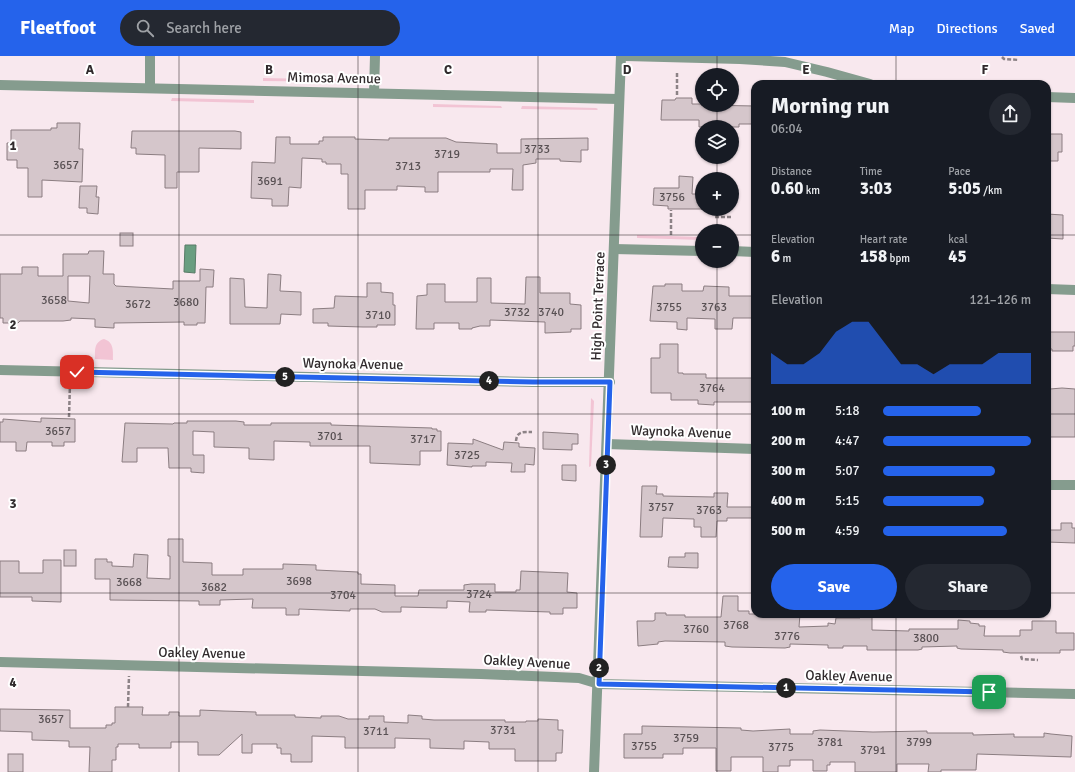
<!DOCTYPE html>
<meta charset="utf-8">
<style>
body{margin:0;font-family:Signika,sans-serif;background:#242831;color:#f1f3f6;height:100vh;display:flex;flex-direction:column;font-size:15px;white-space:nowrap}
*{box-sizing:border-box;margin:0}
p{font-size:13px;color:#9ea1a6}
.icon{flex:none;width:22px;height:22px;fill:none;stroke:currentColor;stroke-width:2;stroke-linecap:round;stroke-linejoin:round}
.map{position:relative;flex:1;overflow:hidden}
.sheet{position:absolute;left:751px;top:24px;width:300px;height:538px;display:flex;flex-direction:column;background:#171b24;border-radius:12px;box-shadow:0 1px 3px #0004}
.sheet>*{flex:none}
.buttons{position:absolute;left:695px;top:12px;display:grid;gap:8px}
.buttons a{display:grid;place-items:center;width:44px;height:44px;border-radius:50%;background:#171b24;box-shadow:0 1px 3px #0004;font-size:20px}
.pin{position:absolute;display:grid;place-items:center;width:34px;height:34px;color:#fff;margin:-17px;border-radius:8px;box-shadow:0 2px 6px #0006}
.km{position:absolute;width:20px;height:20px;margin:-10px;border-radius:50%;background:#222;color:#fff;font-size:11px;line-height:20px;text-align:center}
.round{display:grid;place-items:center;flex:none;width:42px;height:42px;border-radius:21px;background:#242831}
.head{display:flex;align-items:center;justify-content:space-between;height:68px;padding:0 20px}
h1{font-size:22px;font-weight:700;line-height:30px}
.metrics{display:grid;grid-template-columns:repeat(3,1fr);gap:6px;height:68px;padding:4px 20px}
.metrics div{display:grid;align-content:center}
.metrics b{font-size:17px;font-weight:700}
.metrics small{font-size:11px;font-weight:400}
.metrics p{font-size:11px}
.chart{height:112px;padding:8px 20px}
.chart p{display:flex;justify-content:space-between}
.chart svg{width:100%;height:72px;margin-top:4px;fill:#2563eb;opacity:.7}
.primary-button{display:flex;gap:8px;margin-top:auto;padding:8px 20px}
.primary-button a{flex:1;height:46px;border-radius:24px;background:#2563eb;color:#fff;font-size:16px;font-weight:700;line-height:46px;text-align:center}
.primary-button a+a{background:#242831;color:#f1f3f6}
ul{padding:0 20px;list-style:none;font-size:13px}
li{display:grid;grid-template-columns:64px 48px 1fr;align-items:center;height:30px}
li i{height:10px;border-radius:5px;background:#2563eb}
header{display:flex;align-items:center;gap:24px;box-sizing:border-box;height:56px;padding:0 20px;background:#2563eb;color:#fff}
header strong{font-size:19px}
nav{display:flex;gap:22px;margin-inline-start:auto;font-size:14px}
.search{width:280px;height:36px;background:#242831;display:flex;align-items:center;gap:10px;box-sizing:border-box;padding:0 14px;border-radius:22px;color:#9ea1a6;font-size:15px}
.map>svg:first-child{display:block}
</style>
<header>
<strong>Fleetfoot</strong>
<div class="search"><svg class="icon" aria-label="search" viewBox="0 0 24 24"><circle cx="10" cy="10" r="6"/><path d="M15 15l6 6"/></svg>Search here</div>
<nav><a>Map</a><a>Directions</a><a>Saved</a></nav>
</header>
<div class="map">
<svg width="1075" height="716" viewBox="0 0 1075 716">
<rect width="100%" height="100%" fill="#f8e8ee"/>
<!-- green -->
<g fill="#f2c4d4">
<path d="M263,22L359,24V26L263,25Z"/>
<path d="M172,42L254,44V47L171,45Z"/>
<path d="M433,48L501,50L502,52L433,51Z"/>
<path d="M522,50L596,52L598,53L597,54L521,53Z"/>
<path d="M637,179L702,181V184L637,182Z"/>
<path d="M104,283C114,286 113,295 113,304L95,303C95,294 94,286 104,283Z"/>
<path d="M591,342L594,345L591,410L589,411Z"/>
</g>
<!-- water -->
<path fill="#699e80" stroke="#587b67" d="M185,189H196L195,217L184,216Z"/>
<!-- building -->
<g fill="#d5c6cb" stroke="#8b7d81" fill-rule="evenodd">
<path d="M676,42H692V48H702V49L755,50V68H739V71H699V64H661L662,44H675Z"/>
<path d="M57,67H80L79,93H83L82,126L42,124V141H28V112H17V104H7V87H11V74H51V72H57Z"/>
<path d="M132,75H235L241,76V93L199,92V116H177V132H165V99L136,98V92H131Z"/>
<path d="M1049,78H1062V96H1058V105H1047V79Z"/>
<path d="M276,81H290V88H319V85H323V81H355V83L389,84V82H446L456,86L497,88V97H521V83L588,82V94H581V106L560,105V103H536V107L523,109V134H512L513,113H490V116H438V136H425V131L397,130V134H365V153H348V118H341V108H326V106H322V103L302,102L301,132L289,131L288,150H272V143L251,142L252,106L275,107Z"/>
<path d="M679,120L693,121L692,138H702V153H668V150L653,149L654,132H679Z"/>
<path d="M80,130H97L96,141H99L98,158L87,157V152H79Z"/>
<path d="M1047,158L1063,159V183L1047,182Z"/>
<rect x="120" y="177" width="13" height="13"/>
<path d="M89,195H104L103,218H114V228L116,230L173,233V225H200V213L214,214L213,231H206L205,267H197V269H184V266L114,267V272L95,271V263L71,262V264L63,265H20L18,267H3V262H0V218H22V211H38V220H63V198H88ZM68,220H90L89,247L68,245Z"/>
<path d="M268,218L281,219L280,235L301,236V259L281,258L280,268H230V222L244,223L245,251L267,252Z"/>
<path d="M526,221H540V237H570V248L581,249V273H571V276L545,277V266L490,264V270H480L472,272V273H459V267H434V273H416L417,240L427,239V228H445V246H477V222H491V247L525,248Z"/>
<path d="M367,227H381V236L393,237V249H395V269H377V271H363L328,270V267H313V253L334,252L335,240L367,241Z"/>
<path d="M665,228H682V235H703L704,230L729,231V240H755V262H733L732,273H715V263L687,262V274L677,273V266L650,265L653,230H665Z"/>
<path d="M1047,276H1075V290H1073V295H1052V293H1047Z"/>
<path d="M660,288H678V317H683V318H706V322H755V346H714V349L698,348V344H671V337H651V302H660Z"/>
<path d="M1062,332L1075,333V381H1047V358H1050V333Z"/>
<path d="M41,362L75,363V386H64V390H52V386H27L26,395H16V386H0V366H3V363L41,366Z"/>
<path d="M187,365H236L244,366V369H271V367H331V369L432,372V373H437V375H441V395H420V409L370,407V390H310V386L274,385V404L249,403V392L214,391V376L193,375V399H204V417L191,416V412H169L168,392H137V406H122L125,367L173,368L174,367H187Z"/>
<path d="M543,376L578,378V388H572V394L543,393Z"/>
<path d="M473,383L503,394L504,386L519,387V391L535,392L534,409L525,408V416H511L512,407L486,406V410H472V411L447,409L448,387L473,388Z"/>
<path d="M562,409H576V425L562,424Z"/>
<path d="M642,430H657L656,438H663V440L714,441V437H728L727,451H755V462H727V465H717L716,481H701V471H694V463L663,462L662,481H640Z"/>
<path d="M1061,467H1072V472H1075V487L1047,486V474H1061Z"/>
<path d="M168,483H183V506L212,507V519H243V513H283V508L316,509V514L358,516V518H361V528L395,529V540H418L419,534H464V529L471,528H495V536H516V534H520L521,515L568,517L567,536L577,537V552H563V558H550V556L486,554V556H469L470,546L447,545V552L401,551V556H382L375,553H350V555L299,553V559H286V552H252L253,543L220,544V549H199V545L110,544V523H95V503H107V506H112V510L133,511L134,498L148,499L147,522L170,523V500H168Z"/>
<rect x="64" y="494" width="12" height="16"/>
<path d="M685,497H698V512L668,511L669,501H685Z"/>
<path d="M43,504H61V546L32,545V541H0V505H19V517H43Z"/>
<path d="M723,540H738V555H749V558H800L799,571L828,570V567L835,568L836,562H860V558H872V574L909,575V573H958V564L970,565V567L979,568V570H985L984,580H1020V574H1032V565H1056V577H1074V594H1060V597H1010L1003,596V594L961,593L957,592V590L922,591V593L918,594H867V590H843V592H828V589L790,588V591L785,592L732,591L725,590V586L665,585L658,586V588L638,590L637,565H653L655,564V557H666V559H685V561H721Z"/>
<path d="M115,651H143L142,659H169V656H179V660H200V654L223,655L256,656V659H295V661L321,662V660H339L348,663H369V660H384V666L408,667V659L422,660V663L434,664H505V666H526V665H538V663L558,664V674H563L562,697H556V705H515V693H489V686L464,685V693L430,692V683L395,682V692H345V681L312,680V706H291V698H281V692H277V688H252V697H242V678L219,699H198V686H171V692H139V688H118V691H116V704H112V716H89L90,691H69V685L32,684V676L0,675V653L70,654V672H106V669H112V667H115Z"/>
<path d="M642,670L741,672V674L753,675L790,673V678H813V675L820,674L873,676L927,675V677H973V679L1014,678V681H1044V677L1051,678L1072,680L1071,701L977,698L976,714H941V716H928L929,708H897V716H855V706H830V709H827V715H813V704H790V710H778V716H763V701H731V715H716V692H683V698H663V702H624V678H642Z"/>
<rect x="8" y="698" width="15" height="18"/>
</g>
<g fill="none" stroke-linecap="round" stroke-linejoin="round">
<!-- path -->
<g stroke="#8c8286" stroke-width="2.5" stroke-dasharray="4 2" stroke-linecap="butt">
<path d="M1002,1L1004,3L1019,4"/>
<path d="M677,39V15"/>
<path d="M715,161H733"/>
<path d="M671,179V154"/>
<path d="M69,361L70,327"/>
<path d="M516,385C517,375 523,376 532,376"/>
<path d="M1021,600L1022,603L1038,604"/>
<path d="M128,651L129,620"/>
</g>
<!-- minor -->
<g stroke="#859c8e" stroke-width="10">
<path d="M626,0L740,3L785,6L827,16L870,28"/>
<path d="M0,29L619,43"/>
<path d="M150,32V0"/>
<path d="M374,37L375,0"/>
<path d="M1047,41L1075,42"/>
<path d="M614,193L702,195"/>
<path d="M732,195L755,196"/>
<path d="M1047,233L1075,234"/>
<path d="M0,314L533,326H610"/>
<path d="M607,388L755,393"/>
<path d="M1047,429H1075"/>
<path d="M0,606L481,618L579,622L599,628L1075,638"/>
<path d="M594,716L621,0"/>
</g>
</g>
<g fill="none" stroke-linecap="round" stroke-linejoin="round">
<!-- route casing -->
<g stroke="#fff" stroke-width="8">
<path id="route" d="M77,316L533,326H610L599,628L989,636"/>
</g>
<!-- route -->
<use href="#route" stroke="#2563eb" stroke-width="5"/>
</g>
<!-- grid -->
<path fill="none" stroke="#302a2c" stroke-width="1" stroke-opacity="0.55" d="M179,0V716M358,0V716M538,0V716M717,0V19M896,0V28M717,49V71M717,101V123M717,153V175M0,179H702M732,179H755M1047,179H1075M717,205V716M0,358H755M1047,358H1075M0,537H755M1047,537H1075M896,558V716"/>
<g text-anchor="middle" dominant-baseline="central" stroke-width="4" stroke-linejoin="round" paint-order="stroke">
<!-- number labels -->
<g font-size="12" fill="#595154">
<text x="537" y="93">3733</text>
<text x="447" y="98">3719</text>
<text x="66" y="109">3657</text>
<text x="408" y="110">3713</text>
<text x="270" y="125">3691</text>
<text x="672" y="141">3756</text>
<text x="54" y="244">3658</text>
<text x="186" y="246">3680</text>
<text x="138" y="248">3672</text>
<text x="669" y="251">3755</text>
<text x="714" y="251">3763</text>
<text x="517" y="256">3732</text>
<text x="551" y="256">3740</text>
<text x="378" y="259">3710</text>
<text x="712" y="332">3764</text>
<text x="58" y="375">3657</text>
<text x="330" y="380">3701</text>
<text x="423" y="383">3717</text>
<text x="467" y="399">3725</text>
<text x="661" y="451">3757</text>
<text x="709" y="454">3763</text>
<text x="299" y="525">3698</text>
<text x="129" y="526">3668</text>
<text x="214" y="531">3682</text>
<text x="479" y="538">3724</text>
<text x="343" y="539">3704</text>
<text x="736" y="569">3768</text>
<text x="696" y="573">3760</text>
<text x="787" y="580">3776</text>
<text x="926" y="582">3800</text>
<text x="51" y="663">3657</text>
<text x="503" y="674">3731</text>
<text x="376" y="675">3711</text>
<text x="686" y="682">3759</text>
<text x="830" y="686">3781</text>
<text x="919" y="686">3799</text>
<text x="644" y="690">3755</text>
<text x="781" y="691">3775</text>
<text x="873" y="694">3791</text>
</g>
<!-- street labels -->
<g font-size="14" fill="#302a2c" stroke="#fff">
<text transform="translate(334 22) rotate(1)">Mimosa Avenue</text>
<text transform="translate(598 250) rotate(-88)">High Point Terrace</text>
<text transform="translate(353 308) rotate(1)">Waynoka Avenue</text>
<text transform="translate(681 376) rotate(2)">Waynoka Avenue</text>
<text transform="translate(202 597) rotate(1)">Oakley Avenue</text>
<text transform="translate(527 606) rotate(3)">Oakley Avenue</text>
<text transform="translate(849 620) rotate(1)">Oakley Avenue</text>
</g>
</g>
<g font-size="13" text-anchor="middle" font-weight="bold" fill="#302a2c" stroke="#fff" stroke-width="4" stroke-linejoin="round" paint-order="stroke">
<text x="90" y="18">A</text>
<text x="269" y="18">B</text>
<text x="448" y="18">C</text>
<text x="627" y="18">D</text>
<text x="806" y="18">E</text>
<text x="985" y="18">F</text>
<text x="13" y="94">1</text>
<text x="13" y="273">2</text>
<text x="13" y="452">3</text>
<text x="13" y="631">4</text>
</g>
</svg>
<div class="buttons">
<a><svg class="icon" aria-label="locate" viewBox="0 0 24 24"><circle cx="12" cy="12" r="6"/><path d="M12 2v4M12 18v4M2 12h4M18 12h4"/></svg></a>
<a><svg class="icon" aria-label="layers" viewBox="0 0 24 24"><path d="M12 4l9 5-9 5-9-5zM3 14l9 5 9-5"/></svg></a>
<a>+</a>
<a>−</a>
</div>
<div class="pin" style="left:989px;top:636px;background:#1e9e55"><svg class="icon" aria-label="arrive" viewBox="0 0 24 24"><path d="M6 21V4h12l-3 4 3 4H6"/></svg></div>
<div class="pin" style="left:77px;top:316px;background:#d93025"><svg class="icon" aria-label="check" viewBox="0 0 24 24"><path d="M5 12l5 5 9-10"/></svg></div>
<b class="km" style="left:786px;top:632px">1</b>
<b class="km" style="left:599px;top:612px">2</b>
<b class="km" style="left:606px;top:409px">3</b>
<b class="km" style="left:489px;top:325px">4</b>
<b class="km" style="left:285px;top:321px">5</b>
<section class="sheet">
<div class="head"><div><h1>Morning run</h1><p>06:04</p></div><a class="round"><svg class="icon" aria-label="share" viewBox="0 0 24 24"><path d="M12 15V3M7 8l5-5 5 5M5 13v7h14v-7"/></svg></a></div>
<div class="metrics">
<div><p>Distance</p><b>0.60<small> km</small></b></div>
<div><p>Time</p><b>3:03</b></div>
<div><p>Pace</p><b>5:05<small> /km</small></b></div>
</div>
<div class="metrics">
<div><p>Elevation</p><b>6<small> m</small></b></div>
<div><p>Heart rate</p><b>158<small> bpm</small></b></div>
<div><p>kcal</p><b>45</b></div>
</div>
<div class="chart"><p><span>Elevation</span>121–126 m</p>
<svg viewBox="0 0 160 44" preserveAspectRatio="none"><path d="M0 44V25L10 32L20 32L30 25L40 12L50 6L60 6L70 19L80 32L90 32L100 38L110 32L120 32L130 32L140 25L150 25L160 25V44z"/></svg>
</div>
<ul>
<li><b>100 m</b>5:18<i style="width:66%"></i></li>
<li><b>200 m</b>4:47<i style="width:100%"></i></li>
<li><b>300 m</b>5:07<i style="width:76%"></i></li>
<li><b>400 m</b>5:15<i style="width:68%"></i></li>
<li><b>500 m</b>4:59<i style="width:84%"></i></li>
</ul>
<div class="primary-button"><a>Save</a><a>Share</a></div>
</section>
</div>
